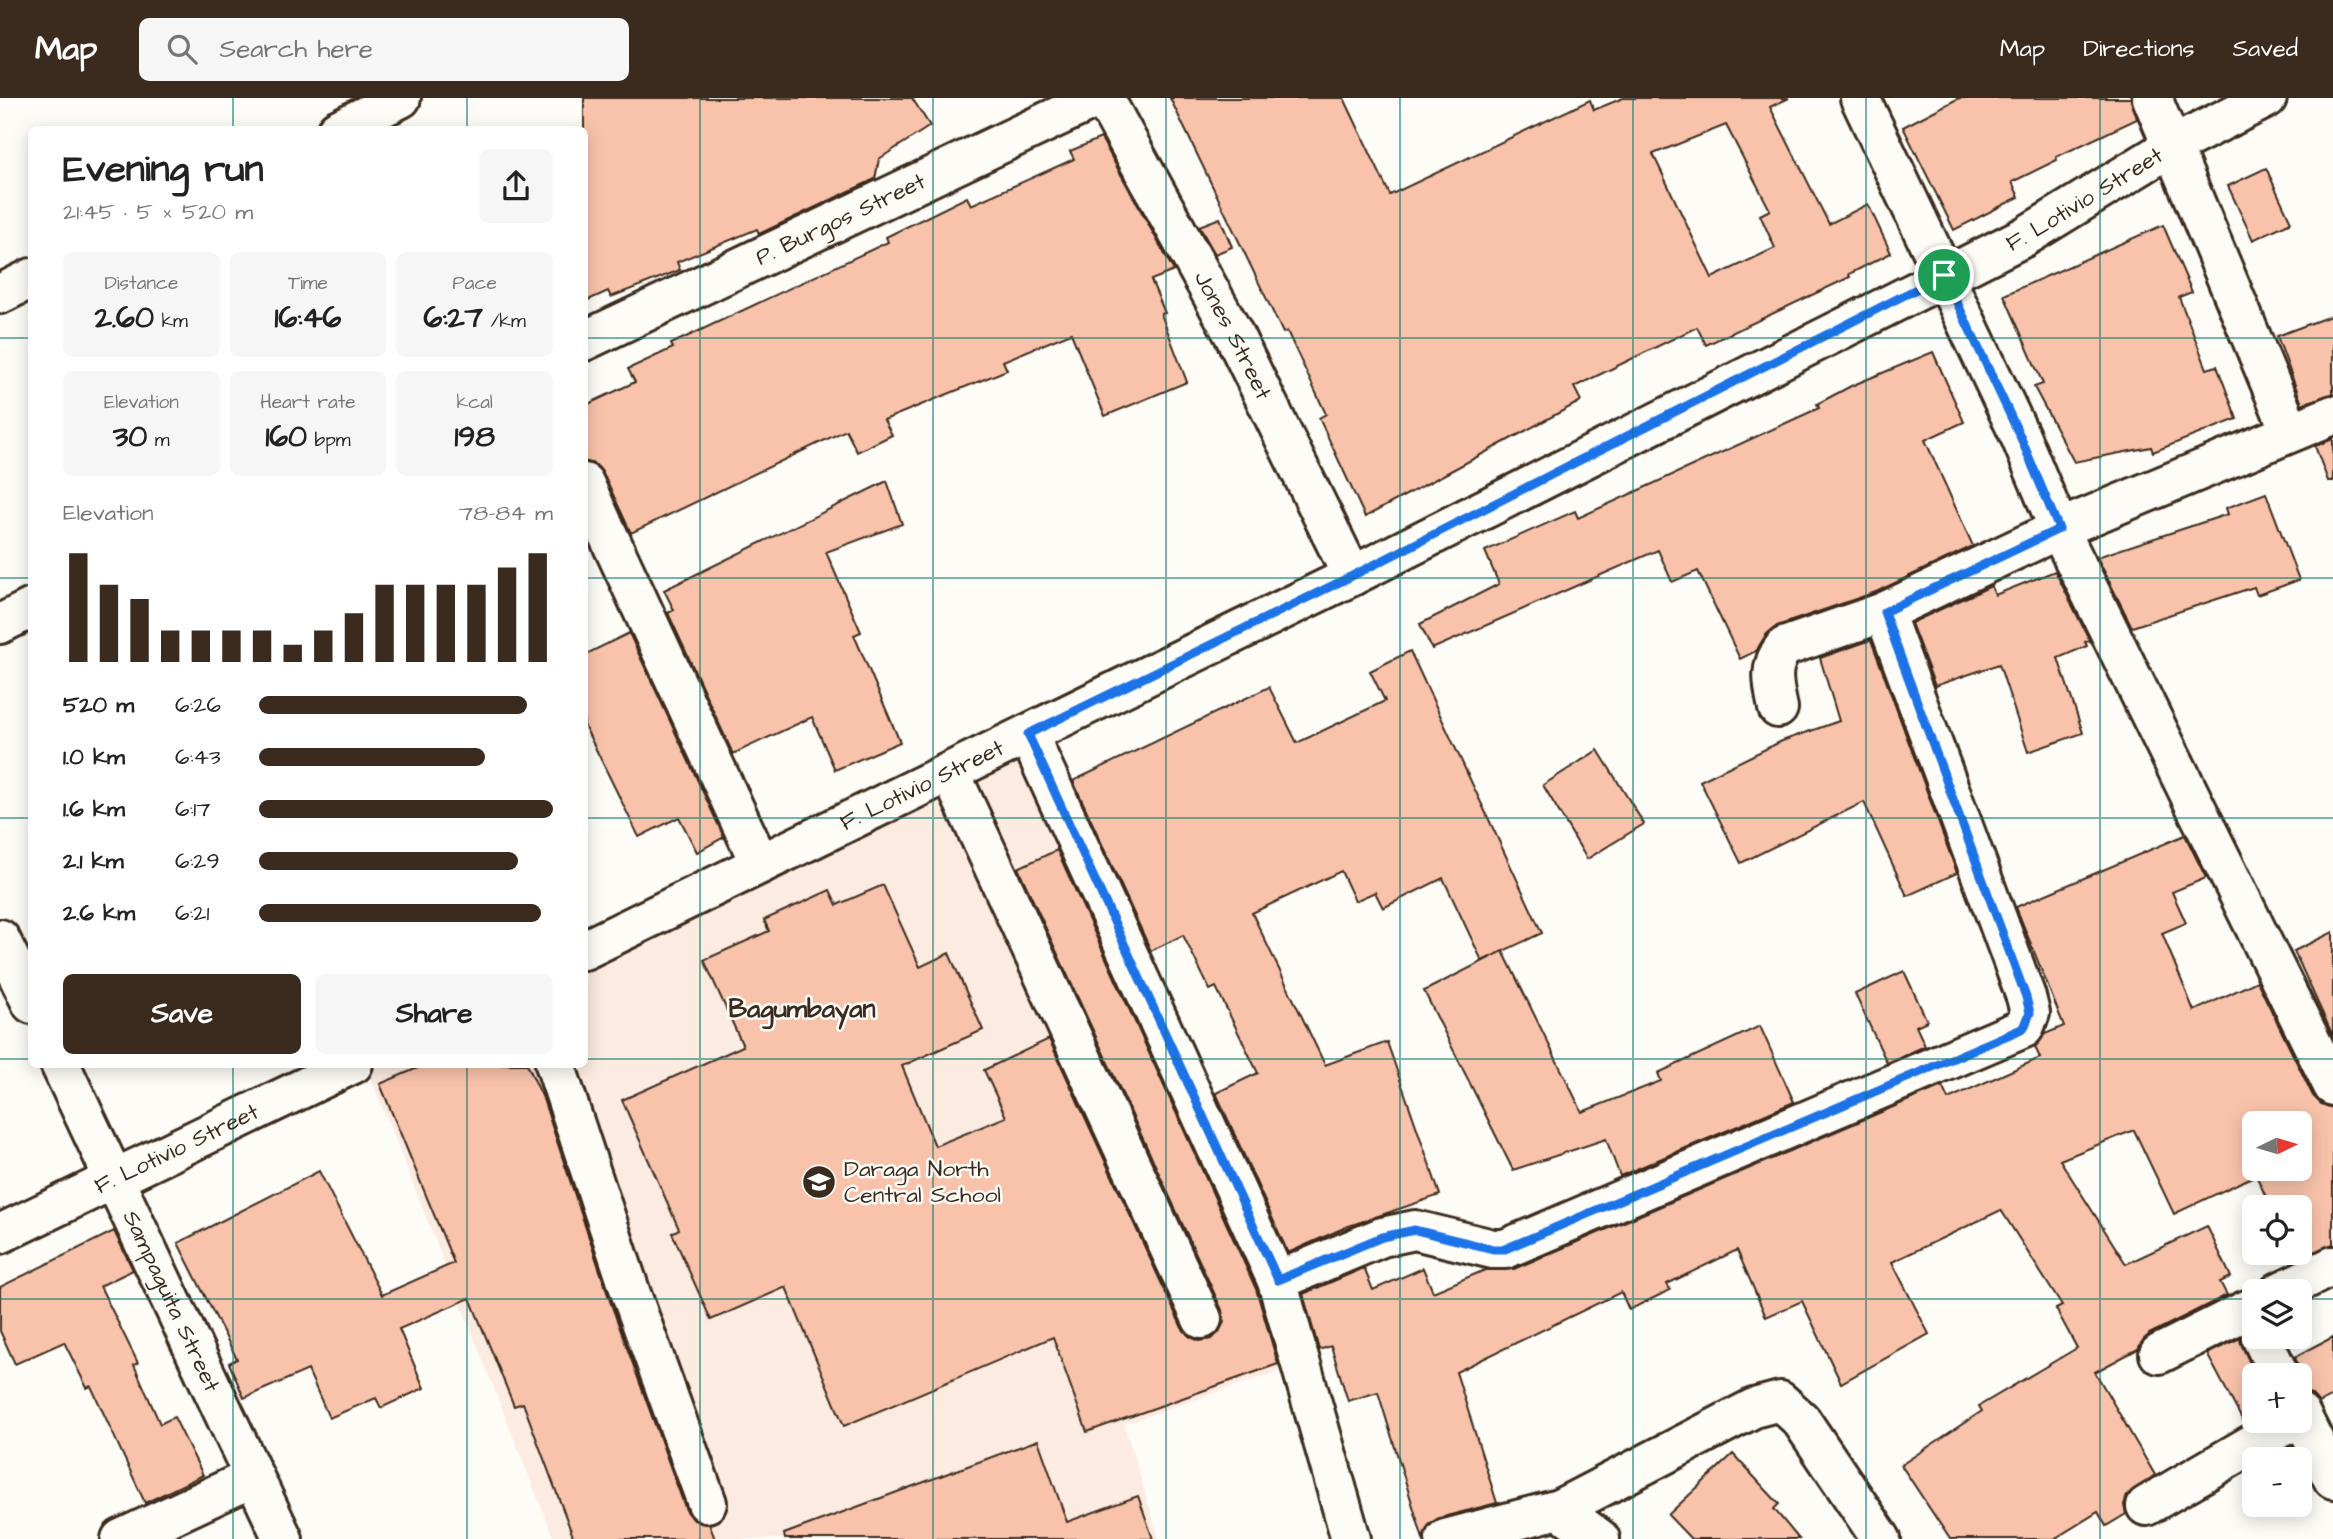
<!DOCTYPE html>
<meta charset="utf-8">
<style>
body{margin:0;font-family:"Architects Daughter",sans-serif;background:#f6f6f6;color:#222;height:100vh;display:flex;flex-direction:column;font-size:26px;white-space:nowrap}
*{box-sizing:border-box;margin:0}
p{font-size:23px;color:#767676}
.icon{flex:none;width:38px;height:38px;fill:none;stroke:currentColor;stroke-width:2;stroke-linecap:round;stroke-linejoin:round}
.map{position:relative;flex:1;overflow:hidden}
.sheet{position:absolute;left:28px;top:28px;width:560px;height:942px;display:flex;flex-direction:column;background:#fff;border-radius:10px;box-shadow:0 4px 18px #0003}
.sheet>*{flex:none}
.needle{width:46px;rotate:85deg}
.buttons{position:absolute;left:2242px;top:1013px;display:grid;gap:14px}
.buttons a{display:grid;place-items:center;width:70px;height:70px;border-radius:10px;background:#fff;box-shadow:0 4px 18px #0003;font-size:35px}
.pin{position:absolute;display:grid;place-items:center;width:60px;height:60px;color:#fff;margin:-30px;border:4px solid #fff;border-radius:50%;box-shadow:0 2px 7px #0007}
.round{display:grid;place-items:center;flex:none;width:74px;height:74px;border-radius:10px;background:#f6f6f6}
.headline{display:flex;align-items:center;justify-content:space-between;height:119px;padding:0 35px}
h1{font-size:38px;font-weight:700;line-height:52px}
.stats{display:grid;grid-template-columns:repeat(3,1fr);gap:10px;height:119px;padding:7px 35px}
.stats div{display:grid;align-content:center;border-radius:10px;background:#f6f6f6;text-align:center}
.stats b{font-size:30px;font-weight:700}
.stats small{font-size:19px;font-weight:400}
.stats p{font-size:19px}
.chart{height:196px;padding:14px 35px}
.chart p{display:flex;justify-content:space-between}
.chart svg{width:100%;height:126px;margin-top:7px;stroke:#3b2a1e;stroke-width:6}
.action{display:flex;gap:14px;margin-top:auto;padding:14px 35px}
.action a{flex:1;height:80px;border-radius:10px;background:#3b2a1e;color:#fff;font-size:28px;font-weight:700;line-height:80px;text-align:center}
.action a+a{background:#f6f6f6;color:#222}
ul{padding:0 35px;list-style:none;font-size:23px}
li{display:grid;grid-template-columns:112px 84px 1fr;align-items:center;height:52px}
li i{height:18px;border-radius:9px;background:#3b2a1e}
header{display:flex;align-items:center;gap:42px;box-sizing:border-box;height:98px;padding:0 35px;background:#3b2a1e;color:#fff}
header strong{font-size:33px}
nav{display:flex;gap:38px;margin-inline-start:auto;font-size:24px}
.search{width:490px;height:63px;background:#f6f6f6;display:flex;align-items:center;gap:18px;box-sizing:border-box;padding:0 24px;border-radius:10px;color:#767676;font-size:26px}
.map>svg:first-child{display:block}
</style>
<header>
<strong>Map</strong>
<div class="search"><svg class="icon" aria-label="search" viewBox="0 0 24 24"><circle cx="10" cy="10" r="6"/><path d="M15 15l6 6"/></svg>Search here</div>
<nav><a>Map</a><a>Directions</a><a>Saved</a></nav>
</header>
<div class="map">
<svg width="2333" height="1441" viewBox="0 0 2333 1441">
<rect width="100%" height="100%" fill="#fdfcf7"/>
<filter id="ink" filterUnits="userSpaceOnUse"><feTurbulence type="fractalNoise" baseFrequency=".0143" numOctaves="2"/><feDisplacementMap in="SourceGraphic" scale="14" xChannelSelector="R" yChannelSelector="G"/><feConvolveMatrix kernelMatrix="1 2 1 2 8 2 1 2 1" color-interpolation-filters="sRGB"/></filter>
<g filter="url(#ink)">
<!-- built -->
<path fill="#fcebe0" d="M1033,659L1294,1268L1124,1326L1159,1441H554L368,973L383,966H584L585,871Z"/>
<!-- building -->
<g fill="#f9c3ab" stroke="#3b2a1e" stroke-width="2" fill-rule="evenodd">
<path d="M584,0H912L930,28L879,61L875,81L759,136L757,131L677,164L680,172L611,199L608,193L584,204Z"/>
<path d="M1170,0H1344L1390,97L1590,2L1594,12L1623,0H1789L1770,9L1829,126L1868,106L1891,155L1849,176L1850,179L1706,247L1697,229L1574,289L1581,303L1365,419L1319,320L1326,316L1287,233L1283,235ZM1726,27L1770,112L1760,117L1775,150L1712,180L1653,56Z"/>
<path d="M1959,0H2131L2137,21L2056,59L2057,62L2012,84L2019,99L1954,132L1903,29Z"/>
<path d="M1101,40L1174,173L1151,182L1165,215L1161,216L1187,284L1105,318L1071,235L1003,263L1007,272L884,322L892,337L857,354L846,332L631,435L603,375L596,367L584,363V308L635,284L628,271L673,250L671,246L888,144L886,139L967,99L971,107L1074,61L1070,53Z"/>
<path d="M2266,70L2291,124L2253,142L2228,88Z"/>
<path d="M1220,120L1232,149L1215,156L1199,128Z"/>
<path d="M2163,127L2192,194L2179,199L2207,271L2217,268L2237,321L2153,354L2151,349L2074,364L2034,289L2043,286L2004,197Z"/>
<path d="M2333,217V296L2302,306L2277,238Z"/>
<path d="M1933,254L1964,324L1925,342L1973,448L1876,494L1777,528L1766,537L1756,553L1740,561L1698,473L1672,484L1658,452L1432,551L1420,526L1499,486L1485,453L1575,413L1578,420L1819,310L1817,306L1851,288Z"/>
<path d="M2333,341V383H2328L2315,348Z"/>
<path d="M887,383L902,426L826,454L861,534L854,537L900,644L835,672L812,619L733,656L668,515L674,512L664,492Z"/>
<path d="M2266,395L2299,482L2257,497L2254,489L2132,529L2097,459L2228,416L2226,410Z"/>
<path d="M2055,473L2090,543L2085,544L2087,548L2058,560L2083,635L2028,654L1999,566L1935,588L1911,525L1991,488L1995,497Z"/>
<path d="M629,535L724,739L697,754L679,719L639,739L584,627V557Z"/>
<path d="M1871,542L1957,775L1907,798L1864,704L1741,765L1700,683L1782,643L1839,623L1820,560Z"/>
<path d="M1410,553L1542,835L1482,863L1443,780L1383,810L1375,794L1355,803L1341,773L1252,815L1325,967L1387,944L1440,1097L1346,1129L1288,1155L1216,995L1258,975L1216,889L1210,892L1183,837L1151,853L1073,683L1269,589L1297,645L1385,603L1370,573Z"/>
<path d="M1598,652L1644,726L1587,761L1543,687Z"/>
<path d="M2185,737L2206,780L2172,794L2186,825L2162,835L2194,913L2257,883L2313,998L2321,1006L2333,1010V1146L2296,1162L2293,1155H2300V1110H2271L2256,1077L2174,1116L2134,1032L2060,1062L2126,1166L2207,1128L2231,1179L2220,1184L2227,1197L2149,1236L2138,1251L2095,1274L2155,1377L2127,1397L2124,1407L2126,1416L2106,1428L2098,1414L2054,1441H1950L1901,1367L1982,1313L1979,1308L2077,1250L2056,1211L2062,1208L2001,1112L1892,1164L1929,1236L1841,1285L1802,1203L1766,1219L1737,1152L1667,1186L1670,1192L1629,1212L1621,1194L1456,1274L1497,1405L1439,1420L1429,1426L1423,1441L1378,1294L1348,1303L1331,1248L1319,1252L1303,1196L1364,1170L1373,1192L1423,1170L1433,1194L1485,1172L1514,1171L1942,988L1948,1001L2040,960L2035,949L2045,936L2064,928L2016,809ZM2254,1026H2300V1071H2254Z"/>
<path d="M1057,752L1256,1191L1278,1266L1087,1334L1053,1239L844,1328L786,1189L711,1222L672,1135L679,1131L622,1002L743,948L704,862L769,833L764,822L830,792L837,807L883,787L920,869L949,855L983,932L902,968L935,1048L1006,1019L984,972L1049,941L1182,1230L1189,1238L1199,1243L1212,1241L1219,1234L1224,1224L1222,1212L1018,770Z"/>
<path d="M2333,834V938L2294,853Z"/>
<path d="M1503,853L1582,1014L1661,983L1658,975L1760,928L1794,1004L1620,1078L1606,1041L1513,1072L1424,893Z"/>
<path d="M1904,873L1927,923L1916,928L1925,948L1887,965L1855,896Z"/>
<path d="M427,966H527L542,998L610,1203L686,1412L694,1422L709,1426L715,1441H574L523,1305L514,1308L470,1200L399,1231L424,1290L381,1310L376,1300L329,1320L308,1272L244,1300L229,1265L237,1261L178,1145L319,1073L382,1197L454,1165L380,986Z"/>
<path d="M114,1133L133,1172L100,1188L138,1265L134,1267L160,1326L174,1319L203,1377L145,1405L91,1288L87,1290L64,1244L15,1266L0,1233V1189Z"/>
<path d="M2333,1239V1298L2319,1305L2311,1296L2300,1293L2302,1279L2295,1259Z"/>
<path d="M2240,1240L2255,1278L2254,1320L2244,1325L2207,1256Z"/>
<path d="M1038,1342L1067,1424L1138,1398L1153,1441H785L784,1436Z"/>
<path d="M2292,1348L2299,1362H2269Z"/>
<path d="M1733,1356L1779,1406L1774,1411L1799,1441H1691L1668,1417Z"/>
</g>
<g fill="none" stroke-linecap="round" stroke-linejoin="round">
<!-- minor casing -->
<g stroke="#3b2a1e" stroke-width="44">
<g id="minor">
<path id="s1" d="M1104,0L1233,235L1352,478"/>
<path d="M1860,0L2020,338L2059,431L2333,988"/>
<path d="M2152,0L2290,333"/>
<path d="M337,32L401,0"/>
<path d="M0,196L32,180"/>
<path id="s2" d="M584,243L1097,0"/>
<path d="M584,385L760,766"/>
<path d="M0,526L32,510"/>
<path d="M1778,610C1773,586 1768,569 1784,549L1884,514"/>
<path d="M1028,636L1277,1183"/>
<path d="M950,674L1202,1221"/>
<path d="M0,841L32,906"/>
<path id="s3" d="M584,852L1352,478L2024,139L2174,47L2267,0"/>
<path id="s4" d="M60,966L283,1441"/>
<path d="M555,966L631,1196L707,1405"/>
<path id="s5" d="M0,1136L353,966"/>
<path d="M2279,1194L2333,1168"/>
<path d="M2261,1239L2280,1278"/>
<path d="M2159,1256L2247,1212"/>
<path d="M2300,1315L2333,1381"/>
<path d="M2146,1408L2292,1323"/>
<path d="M1559,1411L1754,1310L1780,1303L1801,1322L1881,1441"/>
<path d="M121,1441L254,1379"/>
<path d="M1351,1441L1277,1183L1382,1139L1415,1132L1493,1151H1505L2024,930L2030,915L2026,899L1884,514L2059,431L2333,317"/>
<path d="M1445,1441L1559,1411L1600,1441"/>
</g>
</g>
<!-- minor -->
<use href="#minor" stroke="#fdfcf7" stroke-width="38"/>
</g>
</g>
<g fill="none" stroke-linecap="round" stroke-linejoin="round" filter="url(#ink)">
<!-- route casing -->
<g stroke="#fff" stroke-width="14">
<path id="route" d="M1944,177L2020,338L2059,431L1884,514L2026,899L2030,915L2024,930L1505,1151H1493L1415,1132L1382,1139L1278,1182L1028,636L1352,478Z"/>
</g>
<!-- route -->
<use href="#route" stroke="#1a73e8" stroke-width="9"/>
</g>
<!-- grid -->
<path fill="none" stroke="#0f766e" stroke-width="2" stroke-opacity="0.55" d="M233,0V32M467,0V32M700,0V1441M933,0V1441M1166,0V1441M1400,0V1441M1633,0V1441M1866,0V1441M2100,0V1441M0,240H32M584,240H2333M0,480H32M584,480H2333M0,720H32M584,720H2333M0,961H32M584,961H2333M233,966V1441M467,966V1441M0,1201H2254M2300,1201H2333"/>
<!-- icons -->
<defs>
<g id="school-disc" transform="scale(1.75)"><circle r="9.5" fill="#3b2a1e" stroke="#fdfcf7"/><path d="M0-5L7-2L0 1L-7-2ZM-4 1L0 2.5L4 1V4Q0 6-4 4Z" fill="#fff"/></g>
</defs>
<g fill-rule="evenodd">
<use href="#school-disc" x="819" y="1084"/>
</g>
<g text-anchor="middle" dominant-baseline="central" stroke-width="5" stroke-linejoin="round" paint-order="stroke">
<!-- street labels -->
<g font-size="23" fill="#3b2a1e" stroke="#fdfcf7">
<text stroke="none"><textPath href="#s3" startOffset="1678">F. Lotivio Street</textPath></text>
<text stroke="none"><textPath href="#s2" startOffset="284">P. Burgos Street</textPath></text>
<text stroke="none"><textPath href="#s1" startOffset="270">Jones Street</textPath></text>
<text stroke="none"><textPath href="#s3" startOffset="376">F. Lotivio Street</textPath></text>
<text stroke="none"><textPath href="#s5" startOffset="196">F. Lotivio Street</textPath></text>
<text stroke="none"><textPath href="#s4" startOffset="262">Sampaguita Street</textPath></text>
</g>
<!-- poi labels -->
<g font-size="23" fill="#3b2a1e" stroke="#fdfcf7" text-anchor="start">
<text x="844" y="1071">Daraga North<tspan x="844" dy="26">Central School</tspan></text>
</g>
<!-- quarter labels -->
<g font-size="26" font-weight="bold" fill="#3b2a1e" stroke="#fdfcf7">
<text x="802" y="911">Bagumbayan</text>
</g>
</g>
</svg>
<div class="buttons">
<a><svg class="needle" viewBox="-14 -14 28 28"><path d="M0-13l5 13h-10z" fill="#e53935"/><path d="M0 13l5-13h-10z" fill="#767676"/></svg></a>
<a><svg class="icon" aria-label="locate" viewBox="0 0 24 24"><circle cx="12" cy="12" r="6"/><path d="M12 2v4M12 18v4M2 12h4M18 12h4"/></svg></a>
<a><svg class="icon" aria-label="layers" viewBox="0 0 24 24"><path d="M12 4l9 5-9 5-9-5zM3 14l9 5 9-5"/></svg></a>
<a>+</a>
<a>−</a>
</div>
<div class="pin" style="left:1944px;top:177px;background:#1e9e55"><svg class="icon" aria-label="arrive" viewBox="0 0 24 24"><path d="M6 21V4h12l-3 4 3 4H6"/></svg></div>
<section class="sheet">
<div class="headline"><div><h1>Evening run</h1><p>21:45 · 5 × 520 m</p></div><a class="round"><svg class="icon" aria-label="share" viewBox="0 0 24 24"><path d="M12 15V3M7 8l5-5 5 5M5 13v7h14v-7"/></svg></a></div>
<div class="stats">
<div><p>Distance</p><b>2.60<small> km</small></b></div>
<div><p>Time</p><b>16:46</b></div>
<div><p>Pace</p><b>6:27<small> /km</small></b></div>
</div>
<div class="stats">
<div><p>Elevation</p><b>30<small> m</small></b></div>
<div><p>Heart rate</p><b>160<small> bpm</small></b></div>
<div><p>kcal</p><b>198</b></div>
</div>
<div class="chart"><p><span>Elevation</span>78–84 m</p>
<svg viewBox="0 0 160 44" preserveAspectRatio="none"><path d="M5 44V6M15 44V17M25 44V22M35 44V33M45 44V33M55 44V33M65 44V33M75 44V38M85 44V33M95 44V27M105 44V17M115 44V17M125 44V17M135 44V17M145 44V11M155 44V6"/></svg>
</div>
<ul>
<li><b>520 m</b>6:26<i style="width:91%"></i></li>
<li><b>1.0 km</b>6:43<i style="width:77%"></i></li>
<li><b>1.6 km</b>6:17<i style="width:100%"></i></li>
<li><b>2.1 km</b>6:29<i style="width:88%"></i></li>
<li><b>2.6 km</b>6:21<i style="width:96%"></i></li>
</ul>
<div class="action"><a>Save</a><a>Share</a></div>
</section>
</div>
